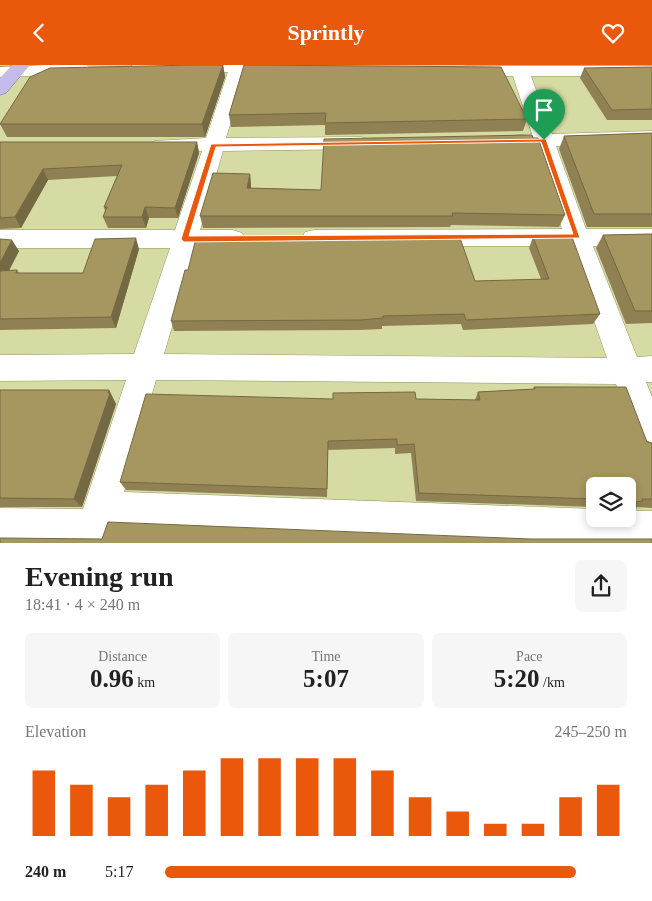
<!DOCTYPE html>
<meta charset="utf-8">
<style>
body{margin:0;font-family:"Times New Roman",serif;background:#f6f6f6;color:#222;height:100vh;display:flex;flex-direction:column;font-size:19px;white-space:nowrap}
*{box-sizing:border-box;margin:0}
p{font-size:16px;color:#767676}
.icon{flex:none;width:28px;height:28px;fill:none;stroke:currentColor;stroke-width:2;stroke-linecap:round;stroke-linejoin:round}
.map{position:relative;height:478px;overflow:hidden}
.drawer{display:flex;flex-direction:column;background:#fff;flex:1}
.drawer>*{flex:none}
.controls{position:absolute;left:586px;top:412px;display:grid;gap:10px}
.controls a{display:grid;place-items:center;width:50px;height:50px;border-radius:8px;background:#fff;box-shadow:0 2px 8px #0003;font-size:25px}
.pin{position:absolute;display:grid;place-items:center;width:42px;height:42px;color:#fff;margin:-51px -21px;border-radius:50% 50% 50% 0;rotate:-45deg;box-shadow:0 0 5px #0007}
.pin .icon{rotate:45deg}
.round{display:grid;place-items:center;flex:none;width:52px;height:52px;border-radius:8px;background:#f6f6f6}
.summary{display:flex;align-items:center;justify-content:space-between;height:85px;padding:0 25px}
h1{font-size:28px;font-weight:800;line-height:38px}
.stats{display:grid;grid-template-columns:repeat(3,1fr);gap:8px;height:85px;padding:5px 25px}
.stats div{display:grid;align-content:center;border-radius:8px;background:#f6f6f6;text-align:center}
.stats b{font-size:25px;font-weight:800}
.stats small{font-size:14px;font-weight:400}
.stats p{font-size:14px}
.chart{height:140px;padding:10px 25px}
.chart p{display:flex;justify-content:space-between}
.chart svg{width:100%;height:90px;margin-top:5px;stroke:#ea580c;stroke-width:6}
ul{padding:0 25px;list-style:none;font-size:16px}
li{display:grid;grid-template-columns:80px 60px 1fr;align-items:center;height:38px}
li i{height:12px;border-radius:6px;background:#ea580c}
header{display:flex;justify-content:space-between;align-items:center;height:65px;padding:0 25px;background:#ea580c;color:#fff;font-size:22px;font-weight:800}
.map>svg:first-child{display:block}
</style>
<header><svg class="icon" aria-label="back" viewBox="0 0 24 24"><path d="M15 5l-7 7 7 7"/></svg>Sprintly<svg class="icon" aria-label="heart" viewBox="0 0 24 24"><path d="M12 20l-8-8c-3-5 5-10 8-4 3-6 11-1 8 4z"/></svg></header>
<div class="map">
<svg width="652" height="479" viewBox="0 0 652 479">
<rect width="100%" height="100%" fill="#d5dba2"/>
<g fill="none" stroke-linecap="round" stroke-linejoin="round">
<!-- minor casing -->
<g stroke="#929761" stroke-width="1">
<g id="minor">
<path d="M47,0H87L91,4L88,8L82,9L0,12V2Z"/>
<path d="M132,0H288L290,3L287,7L245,8L226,73L361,72L368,74L371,78L368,82L361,84L223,86L200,165H233L242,168L245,174L242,180L233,183H195L164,289L607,293L568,181H314L305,179L302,173L305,167L314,165L562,164L535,81L494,80L491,76L494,72L532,69L513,11H466L460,10L457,6L460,2L466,1H652V11H531L552,69L652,66V78L556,81L586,164H652V180L593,181L637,292L652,291V317H646L652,332V389L640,385L616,319L156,315L124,427L595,444V454H628V446H652V479H523L114,463L109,479H0V443L83,444L126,315L0,316V290L134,289L170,183H0V165H175L202,86L154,84L151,80L154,76L206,73L228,7L140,6L134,5Z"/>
</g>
</g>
<!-- major casing -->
<g stroke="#6f6491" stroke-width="1">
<path id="major" d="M12,0H30L6,28L0,30V13Z"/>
</g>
<!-- minor -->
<use href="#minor" fill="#fff" fill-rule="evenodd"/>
<!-- major -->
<use href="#major" fill="#c5bbeb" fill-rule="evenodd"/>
</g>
<!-- wall -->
<g fill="#8f8153">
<path d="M223,0L225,12L205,72H7L0,59Z"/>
<path d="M244,0L527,54L523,66L325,70V60L231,62L229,50Z"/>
<path d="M652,2V55H607L580,13L584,3Z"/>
<path d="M652,68V162H587L559,84L564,71Z"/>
<path d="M0,77H197L199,88L178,153H149L146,163H108L103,152L105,146L104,142L117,111L48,115L21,163L0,164Z"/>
<path d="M250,109L251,121V123L321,125L565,150L559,162L451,160L450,162L203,163L200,151Z"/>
<path d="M652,169V258L626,259L596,183L603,170Z"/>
<path d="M533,172L600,249L593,259L463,265L461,259L382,261V264L360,265L174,266L171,256L541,214L529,183Z"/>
<path d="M0,174L19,186L9,206L17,205L19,208H83L139,184L116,263L0,265Z"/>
<path d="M534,322L652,378V443L636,442V444L628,451V421H595V442L416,436L411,388L395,389V383L328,385L327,432L126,425L120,417L416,334L475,335L478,327L533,324Z"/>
<path d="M0,325H109L116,339L82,442H0Z"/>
</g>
<!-- shaded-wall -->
<g fill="#746943">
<path d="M223,0L225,12L205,72L202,59Z"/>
<path d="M197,77L199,88L178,153L175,143Z"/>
<path d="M43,104L48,115L21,163L15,152Z"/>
<path d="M250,109L251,121L249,135L247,123Z"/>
<path d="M145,142L149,153L146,163L142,152Z"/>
<path d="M136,173L139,184L116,263L111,252Z"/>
<path d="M12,175L19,186L3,216L0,212V198Z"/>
<path d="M109,325L116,339L82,442L74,434Z"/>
</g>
<!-- building -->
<g fill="#a69660" stroke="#746943">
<path d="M197,0H223L202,59H0L30,12L50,3Z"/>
<path d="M244,0L501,2L527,54L325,58L326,48L229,50Z"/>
<path d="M652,2V44L612,45L584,3Z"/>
<path d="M652,68V149H594L564,71Z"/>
<path d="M532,70L533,73H538L565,150L452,148L453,151H200L213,108L250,109L247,123L321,125L324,74Z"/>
<path d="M0,77H197L175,143L145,142L142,152H103L107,142H104L122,100L43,104L15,152L0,153Z"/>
<path d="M652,169V246H635L603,170Z"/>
<path d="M533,172H572L600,249L466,255L464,249L383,251V253L360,255L171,256L185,205H188L196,173H460L475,216L549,214Z"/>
<path d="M136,173L111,252L0,254V206L17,205L16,208H83L95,174Z"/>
<path d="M0,174L12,175L0,198Z"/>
<path d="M534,322H626L647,377L652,378V434H642L643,436L636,437V444H628V421H595V434L419,428L414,379L397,380V374L328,376L327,424L120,417L146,329L333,334V328L415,327L416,334L480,335L478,327L535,324Z"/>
<path d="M0,325H109L108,328H110L74,434L0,433Z"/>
<path d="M108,457L530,474H652V479H0V473L102,474Z"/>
</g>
<!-- route -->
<path fill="#ea580c" stroke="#fff" fill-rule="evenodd" d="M546,74L580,173L184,177L181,174L211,79ZM541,77L573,169L189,171L216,82Z"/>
</svg>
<div class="controls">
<a><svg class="icon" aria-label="layers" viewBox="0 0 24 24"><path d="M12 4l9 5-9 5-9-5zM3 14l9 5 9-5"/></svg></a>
</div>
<div class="pin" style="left:544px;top:75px;background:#1e9e55"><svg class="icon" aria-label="arrive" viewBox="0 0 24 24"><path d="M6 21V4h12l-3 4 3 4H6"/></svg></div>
</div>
<section class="drawer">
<div class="summary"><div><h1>Evening run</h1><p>18:41 · 4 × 240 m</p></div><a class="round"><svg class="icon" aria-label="share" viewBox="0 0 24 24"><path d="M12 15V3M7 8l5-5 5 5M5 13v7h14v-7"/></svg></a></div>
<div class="stats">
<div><p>Distance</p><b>0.96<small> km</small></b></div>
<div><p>Time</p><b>5:07</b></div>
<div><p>Pace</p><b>5:20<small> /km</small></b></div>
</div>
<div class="chart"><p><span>Elevation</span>245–250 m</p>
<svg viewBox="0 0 160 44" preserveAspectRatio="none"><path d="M5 44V12M15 44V19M25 44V25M35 44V19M45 44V12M55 44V6M65 44V6M75 44V6M85 44V6M95 44V12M105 44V25M115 44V32M125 44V38M135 44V38M145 44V25M155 44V19"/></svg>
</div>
<ul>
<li><b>240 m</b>5:17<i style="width:89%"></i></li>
</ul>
</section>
